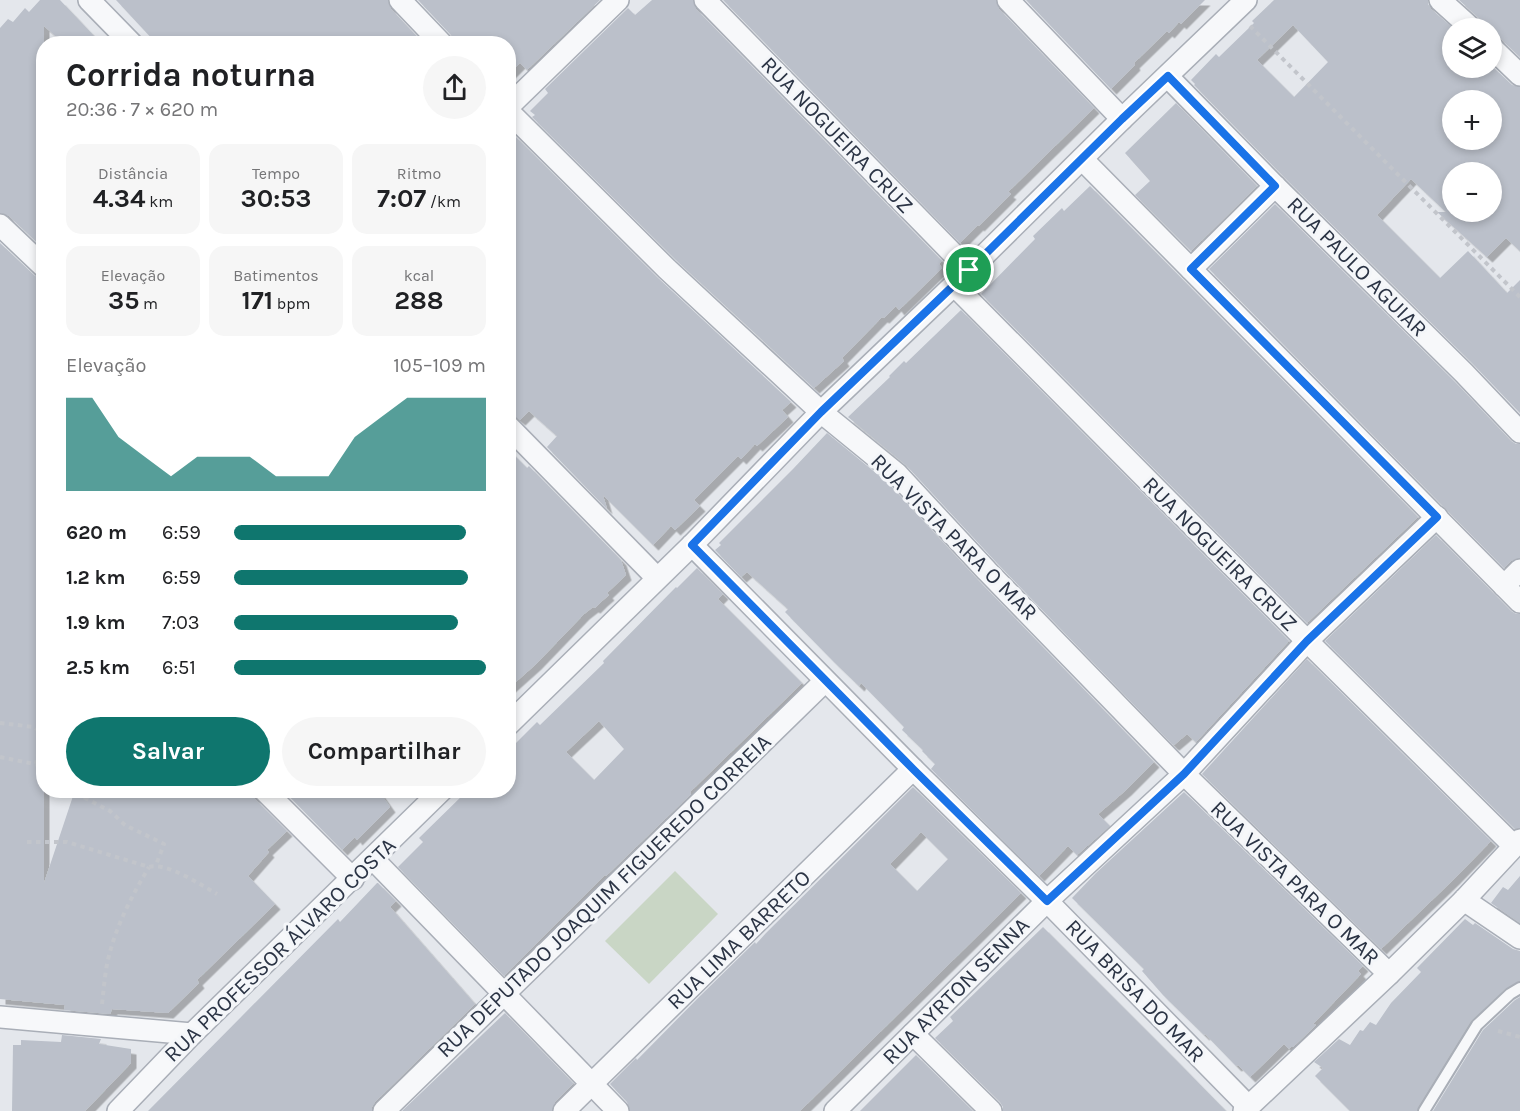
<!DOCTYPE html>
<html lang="pt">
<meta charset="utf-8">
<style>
body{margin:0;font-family:Karla,sans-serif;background:#f6f6f6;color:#202124;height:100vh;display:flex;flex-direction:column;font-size:22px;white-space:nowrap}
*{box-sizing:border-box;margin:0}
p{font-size:20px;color:#757577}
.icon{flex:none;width:33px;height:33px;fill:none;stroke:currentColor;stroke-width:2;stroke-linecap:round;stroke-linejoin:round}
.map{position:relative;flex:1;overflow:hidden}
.details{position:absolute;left:36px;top:36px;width:480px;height:762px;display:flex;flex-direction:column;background:#fff;border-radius:24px;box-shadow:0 3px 9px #0003}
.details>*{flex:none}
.fabs{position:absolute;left:1442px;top:18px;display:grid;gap:12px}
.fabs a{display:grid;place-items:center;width:60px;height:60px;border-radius:50%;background:#fff;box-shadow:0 3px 9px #0003;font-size:30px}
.pin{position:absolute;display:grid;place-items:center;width:51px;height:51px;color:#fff;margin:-26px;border:3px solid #fff;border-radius:50%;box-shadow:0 2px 6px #0007}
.round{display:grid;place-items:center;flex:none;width:63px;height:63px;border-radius:32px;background:#f6f6f6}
.summary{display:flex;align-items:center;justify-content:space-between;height:102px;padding:0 30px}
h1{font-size:33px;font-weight:700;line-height:45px}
.stats{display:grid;grid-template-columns:repeat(3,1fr);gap:9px;height:102px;padding:6px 30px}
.stats div{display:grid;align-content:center;border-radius:15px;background:#f6f6f6;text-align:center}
.stats b{font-size:26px;font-weight:700}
.stats small{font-size:16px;font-weight:400}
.stats p{font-size:16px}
.chart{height:168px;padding:12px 30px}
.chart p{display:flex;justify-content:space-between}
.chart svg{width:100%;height:108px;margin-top:6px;fill:#0f766e;opacity:.7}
.cta{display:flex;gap:12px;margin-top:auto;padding:12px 30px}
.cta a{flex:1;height:69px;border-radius:36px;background:#0f766e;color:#fff;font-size:24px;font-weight:700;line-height:69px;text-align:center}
.cta a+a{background:#f6f6f6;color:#202124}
ul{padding:0 30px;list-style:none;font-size:20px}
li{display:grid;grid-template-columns:96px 72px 1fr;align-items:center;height:45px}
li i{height:15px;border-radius:8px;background:#0f766e}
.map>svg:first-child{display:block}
</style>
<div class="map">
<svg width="1520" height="1111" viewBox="0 0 1520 1111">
<defs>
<filter id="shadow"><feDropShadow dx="5.5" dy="5.5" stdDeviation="0" flood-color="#0004"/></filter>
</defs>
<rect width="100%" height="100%" fill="#e4e7ec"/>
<!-- green -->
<path fill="#c9d6c5" d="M675,871L718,914L649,984L605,941Z"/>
<!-- building -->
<g fill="#bbc0ca" fill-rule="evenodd" filter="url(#shadow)">
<path d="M40,0H60L95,37L80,44H65L44,26V249L9,216L0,213V28L8,19L13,22L25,8L29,12Z"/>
<path d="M116,0H388L391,9L424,44H157Z"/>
<path d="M418,0H600L527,70L520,63L508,75V44H454L451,35Z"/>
<path d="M652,0H693L696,9L942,261L939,264L942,268L899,310L896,306L884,318L882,317L842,358L844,361L814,388L676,260L532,117L535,115L530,111L548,93L545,89L628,8L635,15Z"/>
<path d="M723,0H996L999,9L1094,108L1008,192L1011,194L979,226L978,225L960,243Z"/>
<path d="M1026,0H1205L1181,24L1179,22L1169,33L1167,31L1134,63L1135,65L1111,89Z"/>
<path d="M1274,0H1428V4L1431,9L1453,28L1452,68H1494L1512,85L1520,87V251L1506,238L1487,257L1437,212H1446L1411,179L1377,215L1440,278L1468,251L1507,293L1520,280V413L1473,364L1284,177L1194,85L1195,84L1191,80L1216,54L1219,57L1254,23L1252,21ZM1293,25L1328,62L1294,97L1257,60ZM1452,100H1491V140H1452ZM1452,172H1491V212H1452Z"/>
<path d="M1459,0H1520V57L1500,38L1491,35V28H1483V24L1480,19Z"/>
<path d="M1176,103L1257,186L1191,251L1135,195L1150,181L1125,153Z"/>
<path d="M514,135L658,278L791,402L782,410L788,417L757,446L755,444L741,459L738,456L694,500L700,506L675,530L671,526L653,545L603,495L607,509L547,447L557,436L529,411L520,420L512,414H508V141Z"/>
<path d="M1090,186L1418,517L1307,623L981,294L1035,239L1033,236L1062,208L1064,211Z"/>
<path d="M1275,204L1455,382L1511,441L1516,444H1520V558L1511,561L1504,568L1209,269Z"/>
<path d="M0,243L35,276L44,279V883L75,790H252L255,799L287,831L267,850L269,852L248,876L275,904L197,980L199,983L168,1013L112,1009L110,1014L64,1010L65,1005L0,999Z"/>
<path d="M961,310L1289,641L1196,742L1187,734L1174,745L1172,744L996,562L906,465L848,417L890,377L889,376L904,361L906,363Z"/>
<path d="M827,433L888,483L978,580L1154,762L1126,790L1098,814L1110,826L1077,855L1068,846L1039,876L931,769L935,764L922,751L923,750L902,730L904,727L861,683L859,686L834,662L785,612L788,609L747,572L741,577L715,550L721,545L719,543L793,469Z"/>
<path d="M508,449L527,468L529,466L621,560L626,575L607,593L609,595L602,601L595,608L593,607L584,614L536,664L508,689Z"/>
<path d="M1436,535L1511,611L1516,614H1520V828L1515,829L1325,641Z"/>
<path d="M697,568L723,594L718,599L802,683L690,792L691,794L606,876L605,875L504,976L398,867L423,842L419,838L468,790H508V751L537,722L540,725L604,663L603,661L676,587L677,588ZM599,721L624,749L594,780L566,752Z"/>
<path d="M1307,659L1491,841L1454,879L1381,949L1202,774Z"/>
<path d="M913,787L1021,893L800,1111H630L627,1102L610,1084L636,1058L637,1060L701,995L755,942L756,944L766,933ZM921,832L948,859L917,891L890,864Z"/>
<path d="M283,790H378L390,807L357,840L355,837L342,850Z"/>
<path d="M1184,792L1363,966L1358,971L1361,974L1313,1024L1316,1025L1293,1047H1291L1289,1049L1284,1044L1250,1077L1238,1065L1236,1066L1205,1034L1204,1035L1163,995L1142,971L1144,969L1072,898L1096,873Z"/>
<path d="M1520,876V923L1491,903L1503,887L1508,890Z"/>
<path d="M377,883H378L396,901L390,907L475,1004L375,1102L372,1107V1111H148L338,919L340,922Z"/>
<path d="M1465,919L1473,925L1475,923L1513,949L1520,951V981L1505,989L1471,1021L1418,1107L1417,1111H1350L1315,1076L1323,1068L1314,1062L1339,1039L1350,1045L1360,1030L1363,1031L1370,1022L1376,1025L1391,1003L1421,972L1417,968Z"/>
<path d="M1043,927L1177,1061L1226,1111H1003V1107L1000,1102L935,1038L953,1021L950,1017Z"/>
<path d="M1520,997V1111H1433L1483,1030L1515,1000Z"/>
<path d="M505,1013L573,1083V1084L555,1102L552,1111H402Z"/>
<path d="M62,1035L101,1039L99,1044L131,1049V1063L85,1111H12L13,1045H21V1040L61,1042Z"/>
<path d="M916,1055L973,1111H860Z"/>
</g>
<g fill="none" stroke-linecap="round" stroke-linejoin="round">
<!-- service casing -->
<g stroke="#a9aeb7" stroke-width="14">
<path id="service" d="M1424,1111L1477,1025L1510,994L1520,988"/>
</g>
<!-- minor casing -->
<g stroke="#a9aeb7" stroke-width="24">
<g id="minor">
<path d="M89,0L132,44"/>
<path d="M400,0L442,44"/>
<path d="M705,0L969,270"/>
<path d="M1008,0L1122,119"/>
<path d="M1440,0L1471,28"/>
<path d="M1491,47L1520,75"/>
<path d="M1168,77L1275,186L1464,373L1520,432"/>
<path d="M508,107L618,0"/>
<path d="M508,111L667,269L821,412L897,474L987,571L1184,774L1389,974"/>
<path d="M1082,159L1520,602"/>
<path d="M0,225L44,267"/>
<path d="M1191,269L1275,186"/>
<path d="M954,285L1307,641L1514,846"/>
<path d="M508,426L657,578"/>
<path d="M692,545L913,769L1047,901L1248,1106"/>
<path d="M1504,586L1520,570"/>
<path d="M508,725L692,545L821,412L954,285L1122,119L1246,0"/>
<path d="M264,790L353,879"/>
<path d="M373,859L618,1111"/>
<path d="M1464,900L1520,938"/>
<path d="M0,1017L192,1034"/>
<path d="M913,1034L991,1111"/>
<path d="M118,1111L192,1034L442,790"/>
<path d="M384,1111L825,681"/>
<path d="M564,1111L913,769"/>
<path d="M835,1111L1047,901L1184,774L1307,641L1437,517"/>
<path d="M1244,1111L1389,974L1464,900L1520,840"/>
</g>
</g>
<!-- path -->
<g stroke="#c2c5cb" stroke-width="4" stroke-dasharray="4.5 4.5" stroke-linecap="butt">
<path d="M1250,26L1520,297"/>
<path d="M0,723L34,727L42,733L36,764"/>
<path d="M0,757L44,766"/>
<path d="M80,790L81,794L85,798L110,811L125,825L164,844L156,865"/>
<path d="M27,842H67L149,867C167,862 201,885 217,894"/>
<path d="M102,1004C104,987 105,969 110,952C118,922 133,894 149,867"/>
<path d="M1498,1031L1520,1037"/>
</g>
<!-- service -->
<use href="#service" stroke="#f7f8fa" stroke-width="10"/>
<!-- minor -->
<use href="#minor" stroke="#f7f8fa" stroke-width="21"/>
</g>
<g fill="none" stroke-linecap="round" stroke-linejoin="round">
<!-- route casing -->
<g stroke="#fff" stroke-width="12">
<path id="route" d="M1168,76L1275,186L1191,269L1437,517L1307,641L1184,774L1047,901L913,769L692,545L821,412L954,285L1122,119Z"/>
</g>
<!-- route -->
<use href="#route" stroke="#1a73e8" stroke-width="8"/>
</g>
<g text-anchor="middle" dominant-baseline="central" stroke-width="6" stroke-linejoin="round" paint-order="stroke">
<!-- street labels -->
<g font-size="22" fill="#2b3445" stroke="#f4f6f9">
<text transform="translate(837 135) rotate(46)">RUA NOGUEIRA CRUZ</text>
<text transform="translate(1357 267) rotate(45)">RUA PAULO AGUIAR</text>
<text transform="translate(954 537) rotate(45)">RUA VISTA PARA O MAR</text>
<text transform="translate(1220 554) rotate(45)">RUA NOGUEIRA CRUZ</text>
<text transform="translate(1295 883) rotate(44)">RUA VISTA PARA O MAR</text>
<text transform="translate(604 896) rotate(-44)">RUA DEPUTADO JOAQUIM FIGUEREDO CORREIA</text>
<text transform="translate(739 940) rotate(-44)">RUA LIMA BARRETO</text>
<text transform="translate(280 950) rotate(-44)">RUA PROFESSOR ÁLVARO COSTA</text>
<text transform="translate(956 991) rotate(-45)">RUA AYRTON SENNA</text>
<text transform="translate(1135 991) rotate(46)">RUA BRISA DO MAR</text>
</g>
</g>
</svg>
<div class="fabs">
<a><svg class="icon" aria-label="layers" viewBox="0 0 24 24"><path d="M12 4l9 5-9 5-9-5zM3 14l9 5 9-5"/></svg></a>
<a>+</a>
<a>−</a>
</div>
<div class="pin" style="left:969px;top:270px;background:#1e9e55"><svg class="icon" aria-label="arrive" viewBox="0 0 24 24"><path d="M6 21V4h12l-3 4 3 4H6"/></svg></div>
<section class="details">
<div class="summary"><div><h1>Corrida noturna</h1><p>20:36 · 7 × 620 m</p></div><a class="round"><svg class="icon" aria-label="share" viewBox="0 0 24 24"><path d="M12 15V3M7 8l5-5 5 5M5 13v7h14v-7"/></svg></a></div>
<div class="stats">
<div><p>Distância</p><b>4.34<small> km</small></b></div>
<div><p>Tempo</p><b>30:53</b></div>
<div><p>Ritmo</p><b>7:07<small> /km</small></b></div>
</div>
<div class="stats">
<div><p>Elevação</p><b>35<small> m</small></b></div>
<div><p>Batimentos</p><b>171<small> bpm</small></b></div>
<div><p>kcal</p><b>288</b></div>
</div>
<div class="chart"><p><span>Elevação</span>105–109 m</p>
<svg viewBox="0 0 160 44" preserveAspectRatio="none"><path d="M0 44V6L10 6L20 22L30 30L40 38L50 30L60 30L70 30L80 38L90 38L100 38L110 22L120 14L130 6L140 6L150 6L160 6V44z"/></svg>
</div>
<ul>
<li><b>620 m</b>6:59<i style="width:92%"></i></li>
<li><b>1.2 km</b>6:59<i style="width:93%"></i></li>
<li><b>1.9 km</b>7:03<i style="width:89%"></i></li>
<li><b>2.5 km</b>6:51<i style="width:100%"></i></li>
</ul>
<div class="cta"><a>Salvar</a><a>Compartilhar</a></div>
</section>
</div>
